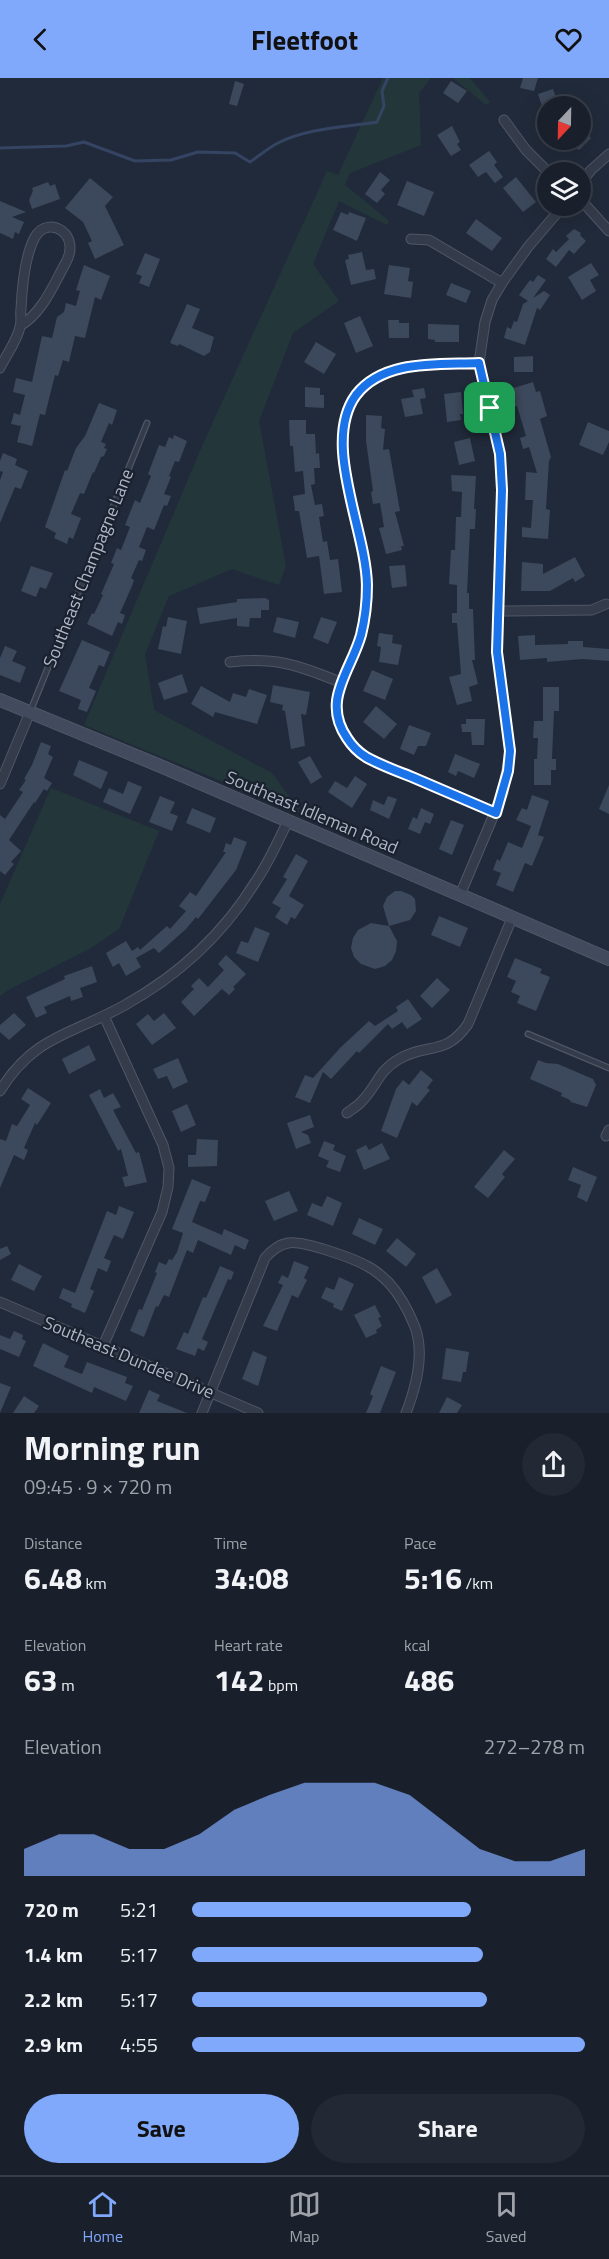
<!DOCTYPE html>
<meta charset="utf-8">
<style>
body{margin:0;font-family:"Titillium Web",sans-serif;background:#222834;color:#f1f3f6;height:100vh;display:flex;flex-direction:column;font-size:22px;white-space:nowrap}
*{box-sizing:border-box;margin:0}
p{font-size:20px;color:#9fa3a9}
.icon{flex:none;width:33px;height:33px;fill:none;stroke:currentColor;stroke-width:2;stroke-linecap:round;stroke-linejoin:round}
.map{position:relative;height:1335px;overflow:hidden}
.panel{display:flex;flex-direction:column;background:#19202c;flex:1}
.panel>*{flex:none}
.needle{width:39px;rotate:202deg}
.fabs{position:absolute;left:537px;top:18px;display:grid;gap:12px}
.fabs a{display:grid;place-items:center;width:54px;height:54px;border-radius:50%;background:#19202c;box-shadow:0 6px 24px #0002,0 0 0 2px #373e48;font-size:30px}
.pin{position:absolute;display:grid;place-items:center;width:51px;height:51px;color:#fff;margin:-26px;border-radius:12px;box-shadow:0 3px 9px #0006}
.round{display:grid;place-items:center;flex:none;width:63px;height:63px;border-radius:32px;background:#222834}
.headline{display:flex;align-items:center;justify-content:space-between;height:102px;padding:0 24px}
h1{font-size:33px;font-weight:700;line-height:45px}
.metrics{display:grid;grid-template-columns:repeat(3,1fr);gap:9px;height:102px;padding:6px 24px}
.metrics div{display:grid;align-content:center}
.metrics b{font-size:30px;font-weight:700}
.metrics small{font-size:16px;font-weight:400}
.metrics p{font-size:16px}
.chart{height:168px;padding:12px 24px}
.chart p{display:flex;justify-content:space-between}
.chart svg{width:100%;height:108px;margin-top:6px;fill:#80a8fb;opacity:.7}
.primary-button{display:flex;gap:12px;margin-top:auto;padding:12px 24px}
.primary-button a{flex:1;height:69px;border-radius:36px;background:#80a8fb;color:#111;font-size:24px;font-weight:700;line-height:69px;text-align:center}
.primary-button a+a{background:#222834;color:#f1f3f6}
ul{padding:0 24px;list-style:none;font-size:20px}
li{display:grid;grid-template-columns:96px 72px 1fr;align-items:center;height:45px}
li i{height:15px;border-radius:8px;background:#80a8fb}
header{display:flex;justify-content:space-between;align-items:center;height:78px;padding:0 24px;background:#80a8fb;color:#111;font-size:27px;font-weight:700}
.menu{display:flex;justify-content:space-around;align-items:center;height:84px;border-top:2px solid #373e48;background:#19202c;font-size:16px;color:#9fa3a9}
.menu a{display:grid;justify-items:center;gap:3px}
.menu .selected{color:#80a8fb}
.map>svg:first-child{display:block}
</style>
<header><svg class="icon" aria-label="back" viewBox="0 0 24 24"><path d="M15 5l-7 7 7 7"/></svg>Fleetfoot<svg class="icon" aria-label="heart" viewBox="0 0 24 24"><path d="M12 20l-8-8c-3-5 5-10 8-4 3-6 11-1 8 4z"/></svg></header>
<div class="map">
<svg width="609" height="1335" viewBox="0 0 609 1335">
<rect width="100%" height="100%" fill="#212a3a"/>
<!-- green -->
<g fill="#23373b">
<path d="M383,0H431L419,15L421,67L350,95L345,107L389,143L387,147L339,123L313,186L339,223L293,255L259,343L286,488L279,507L232,491L169,518L145,576L154,632L272,695L302,736L84,647L203,366L327,93L338,97Z"/>
<path d="M453,0H470L490,24L486,27Z"/>
<path d="M51,710L159,753L119,851L91,870L8,912L0,918V826Z"/>
</g>
<g fill="none" stroke-linecap="round" stroke-linejoin="round">
<!-- stream -->
<path stroke="#344462" stroke-width="3" d="M0,70L66,68L84,64L135,83L171,82L198,74L235,75L250,84C259,78 268,70 278,65C307,50 345,49 377,44L384,28L382,13L388,0"/>
</g>
<!-- building -->
<g fill="#3c485b">
<path d="M523,0H538L534,13L520,10Z"/>
<path d="M235,3L244,6L237,28L229,26Z"/>
<path d="M451,3L467,13L458,25L443,15Z"/>
<path d="M553,11L559,28H542L538,16Z"/>
<path d="M548,32V61H546L537,36Z"/>
<path d="M452,48L460,64L457,66L461,72L451,78L437,57Z"/>
<path d="M580,49L591,60L579,72L568,62H580Z"/>
<path d="M489,73L497,84L494,87L503,99L495,105L486,94L478,99L469,87Z"/>
<path d="M380,94L390,102L381,112L385,116L377,125L365,116Z"/>
<path d="M516,99L536,124L523,134L503,110Z"/>
<path d="M90,100L113,119L105,128L124,167L95,181L88,165L92,163L83,144L65,130Z"/>
<path d="M407,103L434,114L424,138L397,127Z"/>
<path d="M48,104L50,108L55,106L60,121L32,131L29,122L33,113L32,110Z"/>
<path d="M0,123L26,134L12,139L24,144L19,156L15,154L13,161L0,155Z"/>
<path d="M341,134L348,137L349,134L366,140L357,163L333,152Z"/>
<path d="M476,141L502,160L492,173L466,155Z"/>
<path d="M574,151L581,155L580,157L586,163L574,176L569,172L556,189L546,181L553,171L556,174L569,161L566,158Z"/>
<path d="M362,174L366,192L374,191L376,201L351,207L345,182L349,181L348,177Z"/>
<path d="M145,175L160,181L149,209L139,205L142,198L136,196Z"/>
<path d="M591,185L599,197L590,202L596,213L582,222L568,199Z"/>
<path d="M84,187L110,198L101,222L95,219L85,260L75,258L69,284L63,282L58,298L55,297L45,337L40,336L32,368L17,364L21,348L11,346L14,335L20,337L25,317L13,314L16,300L32,304L42,258L52,260L57,239L64,234L66,225L76,228L80,213L76,212Z"/>
<path d="M389,187L410,190L408,203L413,204L411,220L384,216Z"/>
<path d="M538,197L546,202L533,220L544,213L550,217L540,232L537,230L525,267L504,260L507,249L511,251L514,243L517,244L523,226L528,223L519,217L530,202L533,204Z"/>
<path d="M451,205L471,213L466,225L446,217Z"/>
<path d="M187,226L200,231L192,250L214,259L210,274L204,278L179,266L178,268L170,265Z"/>
<path d="M360,238L373,268L356,275L344,245Z"/>
<path d="M388,242H399V245H409V260H389Z"/>
<path d="M428,246L459,247V264H435V262L428,261Z"/>
<path d="M316,264L336,276L324,296L304,284Z"/>
<path d="M533,278V294H514V279Z"/>
<path d="M533,304L536,314L540,313L547,338L540,341L551,379L549,383L546,431L550,432L548,461L522,459V449L531,450L533,422H525L526,394L537,395L529,369L523,371L520,360L526,358L517,328L509,330L504,313Z"/>
<path d="M305,309L320,310V317H324V330L305,329Z"/>
<path d="M424,310L426,320L420,321L423,336L405,339L401,321L414,319L412,312Z"/>
<path d="M461,314L463,336H460L461,342L447,344L444,316Z"/>
<path d="M99,325L117,332L112,347L109,345L101,364L106,366L104,370L107,371L104,378L101,379L94,395L93,394L84,416L80,415L71,436L81,440L73,461L69,459L67,466L54,460L56,455L45,449L65,392L67,393L76,370L85,358Z"/>
<path d="M366,337L382,338L381,350L385,351L383,372L389,371L400,433L395,434L404,468H401L402,472L386,476L379,450L384,449L380,425L373,426L371,414L373,413L366,363Z"/>
<path d="M289,342H306V356H315L316,376L319,375L320,390H314L315,406L311,407L315,427L322,426L324,438L319,439L323,464L327,463L330,482L338,481L342,514L324,516L319,478L307,480L299,433H295L293,418L305,416L303,393L295,394L293,368H290Z"/>
<path d="M588,344L609,353V364L603,377L579,367Z"/>
<path d="M174,357L187,363L179,384L175,383L169,398L171,399L164,416L171,418L167,428L164,427L154,452L147,449L139,469L146,472L142,483L139,482L131,500L134,502L132,508L120,535L125,537L122,546L118,544L112,558L87,546L92,535L94,536L103,517L101,516L114,486L111,485L117,470L121,472L130,449L125,447L135,422L140,425L151,398L148,396L159,367L165,369L169,359L173,361Z"/>
<path d="M470,360L475,383L459,387L454,364Z"/>
<path d="M3,375L17,381L15,387L28,393L21,411L15,409L0,445V402L3,394L0,393V383Z"/>
<path d="M451,397L476,398L474,431H476L475,451H470L467,515H469V531H473L475,582H472L478,606L469,609L472,623L457,627L449,599L461,596L457,545H452V535H457V507L449,506L451,472H455L456,439H461L462,414L452,413Z"/>
<path d="M575,479L585,498L575,504L573,500L550,513H521L522,484L543,486V496Z"/>
<path d="M405,487L407,508L392,510L389,488Z"/>
<path d="M31,488L53,495L46,511L40,509L36,519L21,513Z"/>
<path d="M265,520L269,522V532H261V540H250L249,549L237,548V540L200,546L197,530L237,524V521Z"/>
<path d="M168,539L187,543L181,576L158,571L163,548L166,549Z"/>
<path d="M277,539L299,544L295,560L273,554Z"/>
<path d="M321,539L337,544L328,566L313,560Z"/>
<path d="M379,555L393,557L392,565L402,567L398,587L379,584L381,569L377,568Z"/>
<path d="M535,557V567L568,566V563H583V569L609,571V583L583,581L547,584V580L520,582L518,558Z"/>
<path d="M82,562L110,574L104,589L99,587L89,610L96,613L87,634L78,631L81,622L59,613Z"/>
<path d="M5,568L17,573L12,583L26,589L20,605L0,597V580Z"/>
<path d="M372,592L393,601L385,622L363,613Z"/>
<path d="M182,596L188,614L164,622L158,605Z"/>
<path d="M273,607L310,614L306,637L301,636L305,668L291,671L285,633L282,632L283,627L270,624Z"/>
<path d="M201,608L230,624L233,615L246,619L249,611L267,617L257,646L215,634L213,639L191,626Z"/>
<path d="M543,609H559V633H554L552,681H556V692H551V707H534V681H537L538,660H533L534,643H543Z"/>
<path d="M376,628L397,646L384,661L363,644Z"/>
<path d="M466,641H485L484,667H472L471,654H462L461,646H466Z"/>
<path d="M409,647L431,655L426,668H418L414,677L400,671Z"/>
<path d="M41,664L51,668L48,676L53,679L44,700L52,705L47,713L44,711L35,725L34,724L9,762L21,773L11,784L14,786L5,797L0,793V737L5,741L23,714L19,712L26,702L24,701L32,687Z"/>
<path d="M455,676L480,686L474,700L458,693L456,698L448,694Z"/>
<path d="M310,678L322,699L311,706L298,684Z"/>
<path d="M79,682L108,694L101,711L73,697Z"/>
<path d="M355,698L367,706L352,730L328,714L335,703L347,710Z"/>
<path d="M128,703L142,709L130,736L103,724L109,710L123,716Z"/>
<path d="M609,707V736L599,731Z"/>
<path d="M532,717L549,723L538,757L544,759L532,788L525,785L513,814L496,807L501,795L493,792L497,781L500,783L508,764L522,770L531,748L516,742L522,730L527,732Z"/>
<path d="M160,718L175,724L170,735L178,738L172,753L149,744Z"/>
<path d="M388,718L397,721L389,741L370,732L373,722L384,727Z"/>
<path d="M192,730L216,740L210,755L186,745Z"/>
<path d="M421,730L434,736L430,746L425,744L420,756L408,751L413,739L417,741Z"/>
<path d="M451,742L464,747L452,777L439,771Z"/>
<path d="M234,759L247,764L236,792L198,841L196,839L186,851L159,875L154,870L136,880L141,889L126,898L119,885L113,889L106,875L126,863L132,873L138,869L140,872L167,848L170,851L186,833L179,828L190,814L196,818L226,774H223L226,765L231,767Z"/>
<path d="M296,776L308,783L289,818L304,827L295,841L291,839L287,847L275,839L281,830L272,825L287,801L283,799Z"/>
<path d="M395,813H401L411,817L415,821L416,833L410,842L389,848L383,828L387,819Z"/>
<path d="M439,838L468,850L460,869L431,857Z"/>
<path d="M371,845L389,848L397,863L396,873L392,882L385,888L375,891L361,886L354,879L351,870L353,860L358,852Z"/>
<path d="M255,849L270,855L258,884L236,875L241,863L248,865Z"/>
<path d="M226,877L246,896L233,909L235,911L229,917L222,911L194,938L181,924L194,911L191,908L199,900L208,909L224,892L218,886Z"/>
<path d="M515,880L542,891L540,895L550,899L536,933L517,925L520,918L511,914L516,903L507,899Z"/>
<path d="M92,888L97,904L80,910L83,919L71,923L70,918L44,929L47,935L36,940L26,919L65,901L64,898Z"/>
<path d="M437,900L450,912L432,930L420,918Z"/>
<path d="M408,921L422,941L407,951L402,944L392,951L388,946L359,975L357,973L331,1001L323,994L310,1025L295,1019L305,997L313,1000L340,970L369,943L375,948L398,933L396,929Z"/>
<path d="M14,935L26,947L9,962L0,954V947Z"/>
<path d="M164,935L176,950L152,967L136,946L148,936L154,943Z"/>
<path d="M89,967L96,982L69,996L62,981Z"/>
<path d="M178,980L188,1004L173,1011L167,998L158,1001L153,991Z"/>
<path d="M538,982L546,985L558,986L593,1001L596,1007L587,1029L571,1024L570,1022L561,1018L562,1015L530,1001Z"/>
<path d="M421,992L433,1002L427,1010L430,1012L417,1028L412,1024L397,1060L381,1053L396,1011L403,1002L409,1007Z"/>
<path d="M28,1010L51,1025L37,1047L35,1045L24,1070L28,1072L24,1082L14,1077L0,1110V1061L6,1063L12,1046L17,1048L30,1027L21,1021Z"/>
<path d="M100,1011L104,1020L113,1015L121,1029L113,1032L136,1075L139,1074L147,1104L125,1109L122,1099L128,1098L121,1071L118,1073L89,1017Z"/>
<path d="M187,1026L196,1047L181,1054L172,1033Z"/>
<path d="M310,1037L314,1049L301,1054L308,1057L311,1065L296,1071L287,1045Z"/>
<path d="M197,1061L218,1062L217,1088L188,1089V1077H196Z"/>
<path d="M324,1063L335,1067L333,1072L346,1078L340,1094L326,1089L329,1083L318,1078Z"/>
<path d="M382,1065L390,1081L364,1092L356,1072L366,1067L369,1072Z"/>
<path d="M504,1072L515,1081L502,1096L505,1099L488,1120L474,1109Z"/>
<path d="M573,1089L597,1099L587,1124L577,1119L581,1107L568,1102Z"/>
<path d="M192,1101L211,1109L205,1124L200,1123L192,1144L222,1157L224,1151L249,1162L245,1172L235,1167L231,1177L198,1162L193,1175L187,1172L169,1219L164,1217L158,1229L156,1228L144,1259L130,1253L139,1231L142,1232L157,1195L155,1194L159,1184L166,1187L169,1181L172,1182L177,1174L183,1155L172,1151Z"/>
<path d="M289,1113L298,1133L274,1143L265,1123Z"/>
<path d="M327,1118L342,1125L333,1148L307,1137L312,1125L322,1129Z"/>
<path d="M119,1128L134,1134L123,1161L114,1157L104,1180L111,1183L107,1194L98,1190L90,1211L94,1213L85,1235L71,1229L72,1226L59,1220L63,1210L75,1215L107,1133L116,1137Z"/>
<path d="M359,1140L383,1151L375,1167L352,1156Z"/>
<path d="M397,1160L416,1176L406,1189L386,1173Z"/>
<path d="M7,1168L11,1176L0,1182V1171Z"/>
<path d="M294,1183L309,1189L304,1200L307,1202L298,1220L292,1217L277,1253L263,1248L283,1207L278,1205L282,1197L288,1200Z"/>
<path d="M19,1186L42,1198L34,1213L11,1202Z"/>
<path d="M220,1188L234,1194L231,1202L228,1201L202,1261L208,1264L204,1273L198,1270L195,1278L176,1271L184,1254L188,1256L203,1219L206,1220Z"/>
<path d="M437,1190L452,1217L436,1226L422,1199Z"/>
<path d="M339,1199L354,1206L342,1233L333,1229L334,1226L321,1220L326,1209L334,1212Z"/>
<path d="M375,1227L381,1239L378,1240L382,1248L376,1252L377,1255L366,1260L354,1237Z"/>
<path d="M14,1253L23,1257L22,1261L26,1263L19,1279L0,1271V1257L10,1261Z"/>
<path d="M43,1265L69,1278L64,1289L82,1296L87,1284L127,1299L125,1305L133,1308L126,1323L94,1309L92,1315L33,1288Z"/>
<path d="M446,1270L469,1274L466,1294H463L461,1304L442,1301Z"/>
<path d="M253,1273L267,1279L258,1308L242,1301Z"/>
<path d="M381,1288L396,1294L380,1335H366L373,1318L370,1316Z"/>
<path d="M0,1305L11,1309L0,1335Z"/>
<path d="M149,1312L160,1317L157,1323L187,1335H139Z"/>
<path d="M24,1318L39,1328L34,1335H13Z"/>
<path d="M447,1319L462,1327L457,1335H439Z"/>
</g>
<g fill="none" stroke-linecap="round" stroke-linejoin="round">
<!-- lane casing -->
<g stroke="#4f5765" stroke-width="7">
<g id="lane">
<path d="M30,634L147,345"/>
<path d="M528,956L609,990"/>
</g>
</g>
<!-- street casing -->
<g stroke="#4f5765" stroke-width="11">
<g id="street">
<path d="M504,42L526,72L548,94"/>
<path d="M580,106L591,92L609,76"/>
<path d="M580,121L609,153"/>
<path d="M411,161L429,162L502,205"/>
<path d="M479,285C439,287 384,280 356,317C321,365 366,451 366,507C367,524 365,541 361,557C351,593 321,622 347,660C352,668 358,674 366,679C380,687 397,693 412,699C440,711 468,723 496,735"/>
<path d="M0,290C6,277 17,263 20,249C22,243 20,236 21,231C22,210 25,177 35,159C48,136 83,156 65,186C53,208 42,235 20,248"/>
<path d="M499,533L592,532L606,526"/>
<path d="M230,584C276,579 298,587 340,604"/>
<path d="M0,706L30,634"/>
<path d="M460,817L503,715L510,673L497,574L502,412L500,376L479,285L485,244L492,222L502,205L528,169L563,128"/>
<path d="M0,1013C34,957 74,956 125,927C179,897 224,855 256,803C269,784 278,763 288,743"/>
<path d="M347,1035C352,1031 358,1028 362,1023C377,1008 378,993 399,981C428,964 445,979 468,946L512,840"/>
<path d="M606,1058L609,1052"/>
<path d="M0,1224L258,1335"/>
<path d="M103,1268L162,1134L168,1109L169,1090L163,1067L104,938"/>
<path d="M202,1335L265,1180C271,1173 278,1167 288,1165C302,1162 353,1180 367,1188C375,1192 383,1199 389,1205C400,1217 409,1234 415,1249C425,1277 416,1309 406,1335"/>
</g>
</g>
<!-- secondary casing -->
<g stroke="#4f5765" stroke-width="14">
<path id="secondary" d="M0,622L158,687L609,881"/>
</g>
<!-- lane -->
<use href="#lane" stroke="#343c4b" stroke-width="4.5"/>
<!-- street -->
<use href="#street" stroke="#343c4b" stroke-width="9"/>
<!-- secondary -->
<use href="#secondary" stroke="#424b5e" stroke-width="12"/>
</g>
<g fill="none" stroke-linecap="round" stroke-linejoin="round">
<!-- route casing -->
<g stroke="#fff" stroke-width="12">
<path id="route" d="M479,285L500,376L502,412L497,574L510,673L508,693L496,735C468,723 440,711 412,699C397,693 380,687 366,679C358,674 352,668 347,660C321,622 351,593 361,557C365,541 367,524 367,507C366,451 321,365 356,317C384,281 439,287 479,285Z"/>
</g>
<!-- route -->
<use href="#route" stroke="#1a73e8" stroke-width="8"/>
</g>
<g text-anchor="middle" dominant-baseline="central" stroke-width="4.5" stroke-linejoin="round" paint-order="stroke">
<!-- street labels -->
<g font-size="18" fill="#afb7c7" stroke="#1a212f">
<text transform="translate(88 490) rotate(-68)">Southeast Champagne Lane</text>
<text transform="translate(312 734) rotate(23)">Southeast Idleman Road</text>
<text transform="translate(129 1279) rotate(23)">Southeast Dundee Drive</text>
</g>
</g>
</svg>
<div class="fabs">
<a><svg class="needle" viewBox="-14 -14 28 28"><path d="M0-13l5 13h-10z" fill="#e53935"/><path d="M0 13l5-13h-10z" fill="#9fa3a9"/></svg></a>
<a><svg class="icon" aria-label="layers" viewBox="0 0 24 24"><path d="M12 4l9 5-9 5-9-5zM3 14l9 5 9-5"/></svg></a>
</div>
<div class="pin" style="left:490px;top:330px;background:#1e9e55"><svg class="icon" aria-label="arrive" viewBox="0 0 24 24"><path d="M6 21V4h12l-3 4 3 4H6"/></svg></div>
</div>
<section class="panel">
<div class="headline"><div><h1>Morning run</h1><p>09:45 · 9 × 720 m</p></div><a class="round"><svg class="icon" aria-label="share" viewBox="0 0 24 24"><path d="M12 15V3M7 8l5-5 5 5M5 13v7h14v-7"/></svg></a></div>
<div class="metrics">
<div><p>Distance</p><b>6.48<small> km</small></b></div>
<div><p>Time</p><b>34:08</b></div>
<div><p>Pace</p><b>5:16<small> /km</small></b></div>
</div>
<div class="metrics">
<div><p>Elevation</p><b>63<small> m</small></b></div>
<div><p>Heart rate</p><b>142<small> bpm</small></b></div>
<div><p>kcal</p><b>486</b></div>
</div>
<div class="chart"><p><span>Elevation</span>272–278 m</p>
<svg viewBox="0 0 160 44" preserveAspectRatio="none"><path d="M0 44V33L10 27L20 27L30 33L40 33L50 27L60 17L70 11L80 6L90 6L100 6L110 11L120 22L130 33L140 38L150 38L160 33V44z"/></svg>
</div>
<ul>
<li><b>720 m</b>5:21<i style="width:71%"></i></li>
<li><b>1.4 km</b>5:17<i style="width:74%"></i></li>
<li><b>2.2 km</b>5:17<i style="width:75%"></i></li>
<li><b>2.9 km</b>4:55<i style="width:100%"></i></li>
</ul>
<div class="primary-button"><a>Save</a><a>Share</a></div>
</section>
<nav class="menu">
<a class="selected"><svg class="icon" aria-label="home" viewBox="0 0 24 24"><path d="M3 11l9-7 9 7M6 9v11h12V9"/></svg>Home</a>
<a><svg class="icon" aria-label="map" viewBox="0 0 24 24"><path d="M3 6l6-2 6 2 6-2v14l-6 2-6-2-6 2zM9 4v14M15 6v14"/></svg>Map</a>
<a><svg class="icon" aria-label="saved" viewBox="0 0 24 24"><path d="M7 4h10v16l-5-4-5 4z"/></svg>Saved</a>
</nav>
